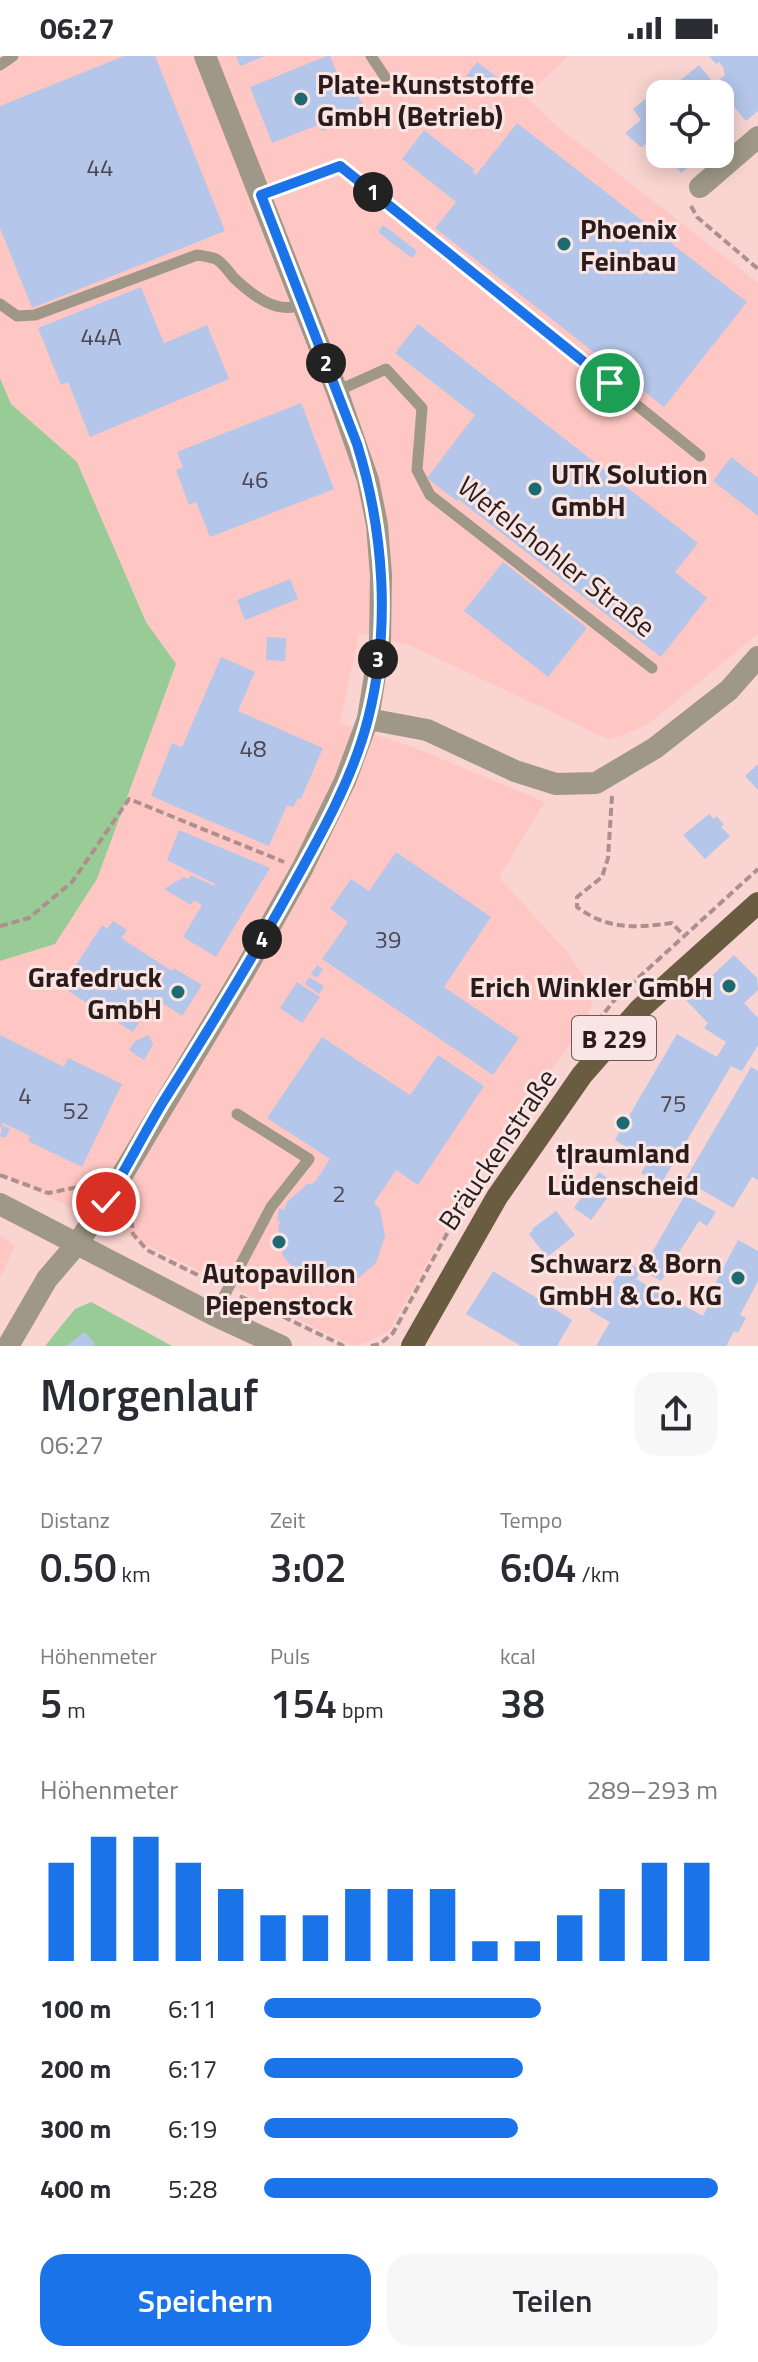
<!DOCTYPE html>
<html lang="de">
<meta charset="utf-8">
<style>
body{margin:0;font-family:"Titillium Web",sans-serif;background:#f7f7f7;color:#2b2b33;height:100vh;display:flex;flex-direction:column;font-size:30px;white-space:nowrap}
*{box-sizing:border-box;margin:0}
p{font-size:26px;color:#7c7c81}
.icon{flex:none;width:44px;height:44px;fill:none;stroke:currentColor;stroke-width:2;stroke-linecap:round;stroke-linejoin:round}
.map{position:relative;height:1290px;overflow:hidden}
.side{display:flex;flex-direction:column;background:#fff;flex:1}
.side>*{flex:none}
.fabs{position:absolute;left:646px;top:24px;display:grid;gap:16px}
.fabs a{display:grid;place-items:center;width:88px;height:88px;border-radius:16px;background:#fff;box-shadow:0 4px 20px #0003;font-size:40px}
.pin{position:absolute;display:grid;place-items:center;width:68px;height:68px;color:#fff;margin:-34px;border:4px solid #fff;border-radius:50%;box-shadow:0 2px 8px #0007}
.km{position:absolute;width:40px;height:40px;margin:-20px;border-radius:50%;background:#222;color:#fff;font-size:22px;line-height:40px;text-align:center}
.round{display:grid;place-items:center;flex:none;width:84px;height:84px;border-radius:24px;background:#f7f7f7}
.head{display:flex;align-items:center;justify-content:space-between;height:136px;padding:0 40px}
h1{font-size:44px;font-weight:600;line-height:60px}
.figures{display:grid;grid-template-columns:repeat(3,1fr);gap:12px;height:136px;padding:8px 40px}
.figures div{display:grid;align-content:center}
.figures b{font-size:40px;font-weight:600}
.figures small{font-size:22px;font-weight:400}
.figures p{font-size:22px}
.chart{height:224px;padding:16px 40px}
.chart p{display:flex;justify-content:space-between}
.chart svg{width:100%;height:144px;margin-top:8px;stroke:#1a73e8;stroke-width:6}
.action{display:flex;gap:16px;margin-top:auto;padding:16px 40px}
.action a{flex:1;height:92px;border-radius:24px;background:#1a73e8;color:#fff;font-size:32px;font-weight:600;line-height:92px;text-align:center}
.action a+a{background:#f7f7f7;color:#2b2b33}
ul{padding:0 40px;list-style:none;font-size:26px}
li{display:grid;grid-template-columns:128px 96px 1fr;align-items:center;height:60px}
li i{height:20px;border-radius:10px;background:#1a73e8}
.status{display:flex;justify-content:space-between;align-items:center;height:56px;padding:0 40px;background:#fff;direction:ltr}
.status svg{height:22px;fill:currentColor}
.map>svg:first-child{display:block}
</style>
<div class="status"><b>06:27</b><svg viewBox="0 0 49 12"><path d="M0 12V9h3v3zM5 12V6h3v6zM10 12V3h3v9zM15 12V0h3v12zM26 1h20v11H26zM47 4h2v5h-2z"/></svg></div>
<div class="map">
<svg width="758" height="1290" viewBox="0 0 758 1290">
<rect width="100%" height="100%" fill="#f9d4d0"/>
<!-- built -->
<g fill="#fec7c3">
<path d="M0,0H568L526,40L552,66L758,227V578L647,669L610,684L414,591L359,577L340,667L418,693L545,746L499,821L566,895L596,937L582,973L518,1058L448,1170L389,1275L368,1286L353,1290L0,1117V905L55,888L97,823L176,608L146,566L77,406L11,348L0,322Z"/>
<path d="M0,1179L15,1189L0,1223Z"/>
</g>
<!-- green -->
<g fill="#98cb96">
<path d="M0,322L11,348L77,406L146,566L176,608L97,823L55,888L0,905Z"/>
<path d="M91,1246L172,1290H45L75,1253Z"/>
</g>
<!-- building -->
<g fill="#b4c6e9">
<path d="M124,0H155L225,175L32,252L0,172V50Z"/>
<path d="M236,0H265L240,10Z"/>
<path d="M327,0H330L341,27L348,24L364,50L344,58L347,65L322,75L320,68L272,87L250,31Z"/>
<path d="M709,0H758V55L746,65L730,46L734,42L719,24L725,19L723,11L719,6L716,8Z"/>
<path d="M477,6L506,28L494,42L466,20Z"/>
<path d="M699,9L717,31L708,38H676L671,32Z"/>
<path d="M648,41L660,55V91L653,82L641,91L625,77L641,64L633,53Z"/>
<path d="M517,67L747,246L664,351L435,172L456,146L402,103L424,74L475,114L473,116L476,119Z"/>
<path d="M666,98H704L681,117Z"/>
<path d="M383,169L417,195L412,202L378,176Z"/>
<path d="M141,231L164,287L207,269L229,323L90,381L68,326L61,329L38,272Z"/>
<path d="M418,268L698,487L675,516L707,542L661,601L458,443L457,445L427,422L475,359L395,297Z"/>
<path d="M301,347L334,433L210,481L196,446L189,449L176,414L183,411L177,396Z"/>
<path d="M731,401L758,422V460L713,425Z"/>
<path d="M503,506L587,572L548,621L464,555Z"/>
<path d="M290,523L298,543L245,564L237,544Z"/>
<path d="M267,581L286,582L285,605L266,604Z"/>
<path d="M221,601L255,616L238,655L323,692L301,743L298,742L293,751L287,749L269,790L151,740L172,687L182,691Z"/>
<path d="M758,708V734L745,720Z"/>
<path d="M709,758L714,763L716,760L724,768L721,771L730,780L705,803L683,779Z"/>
<path d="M179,774L270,812L216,901L183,881L202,849L194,844L191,849L164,833L184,821L188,823L191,819L214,830L215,828L167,804Z"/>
<path d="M396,796L491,861L444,931L519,982L493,1019L322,903L348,866L330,853L351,823L369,835Z"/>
<path d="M113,865L127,874L121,882L172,915L174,912L202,929L182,960L155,942L133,976L62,931L102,869L107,873Z"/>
<path d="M734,899L757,922L758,934L744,947L758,962V989L742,1015L731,1010L661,1128L641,1117L649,1104L615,1084L677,978L717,1001L726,986L704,972L708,967L686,944Z"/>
<path d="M317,909L323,913L317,922L311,918Z"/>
<path d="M309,921L324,930L319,938L305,928Z"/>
<path d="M297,926L320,941L302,967L280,952Z"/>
<path d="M0,979L64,1011L68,1002L122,1028L82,1111L28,1085L30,1080L3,1067L0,1073Z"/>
<path d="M149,979L153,989L144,1004L129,994L135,985Z"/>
<path d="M322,981L410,1039L438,999L484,1030L418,1129L396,1114L374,1147L380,1153L385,1180L376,1207L355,1225L328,1230L301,1221L283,1200L278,1173L280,1165H277L279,1152L284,1154L287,1146L307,1128L314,1127L330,1103L267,1062Z"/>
<path d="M751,1011L758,1015V1124L752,1121L733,1152L685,1124Z"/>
<path d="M3,1069L10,1073L5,1082L0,1080Z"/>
<path d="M599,1116L617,1129L591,1164L574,1152Z"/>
<path d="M685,1139L716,1156L707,1170L699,1165L661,1225L642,1214L636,1223L703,1260L711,1245L707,1243L738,1184L758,1195V1225L740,1259L746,1262L738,1277L734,1275L726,1290H596L610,1266L589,1254L603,1232L608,1234L626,1206L642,1214Z"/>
<path d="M556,1155L575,1179L547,1201L529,1178L533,1175L532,1173Z"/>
<path d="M493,1215L572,1264L557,1290H521L466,1258Z"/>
<path d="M85,1276L95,1288L92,1290H66Z"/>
</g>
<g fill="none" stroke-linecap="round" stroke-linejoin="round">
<!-- path -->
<g stroke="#ad908d" stroke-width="4" stroke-dasharray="8 4" stroke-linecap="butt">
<path d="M691,150L697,161L758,213"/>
<path d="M612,740L608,802L602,821L577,841V851C608,874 635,872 672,867L685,881"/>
<path d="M0,870L29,862L72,826L129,743L284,806"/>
<path d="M590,975L616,942L758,813"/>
<path d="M488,1114L524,1057L549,1026"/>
<path d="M0,1119L48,1137L79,1131L88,1136"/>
<path d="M124,1156L131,1160L133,1178L147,1194L214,1227"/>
<path d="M240,1240L344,1290"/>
<path d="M371,1290L380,1288L393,1277L450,1172L472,1138"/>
</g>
<!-- service -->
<g stroke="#9f9787" stroke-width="11">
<path d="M371,0L385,21"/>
<path d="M0,9L13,0"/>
<path d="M261,139L340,110L700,400"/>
<path d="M0,248L17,260L35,259L197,199C203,200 211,201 216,203C223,207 229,216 234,222C252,239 279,261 303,247"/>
<path d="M337,335L386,313L422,352L417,414L430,439L652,612"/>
<path d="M214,1259L271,1151L309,1103L237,1058"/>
</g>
<!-- minor -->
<g stroke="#9f9787" stroke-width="22">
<path d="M700,131L758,81"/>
<path d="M368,663L427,674L515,715L556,728L596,727L655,692L729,634L758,601"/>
<path d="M0,1148L214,1259L281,1290"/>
<path d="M8,1290L47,1223L77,1188L107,1144L244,916L302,813L345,725L368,663L380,588L381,519L377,469L368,424L337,335L205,0"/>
</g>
<!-- primary -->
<path stroke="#6a5c40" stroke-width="22" d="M412,1290L497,1141L582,1019L639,954L758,847"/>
</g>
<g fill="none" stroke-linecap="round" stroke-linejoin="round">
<!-- route casing -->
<g stroke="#fff" stroke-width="16">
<path id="route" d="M106,1146C126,1113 143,1079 163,1046C203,983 242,919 279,854C312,794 351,730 368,663C391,573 384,475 357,388L261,139L340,110L610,327"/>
</g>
<!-- route -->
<use href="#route" stroke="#1a73e8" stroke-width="10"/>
</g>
<!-- markers -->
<g fill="#1e6a71" stroke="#f9e6e4" stroke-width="3">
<circle cx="301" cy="43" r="8"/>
<circle cx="564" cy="188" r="8"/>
<circle cx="535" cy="433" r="8"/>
<circle cx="729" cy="930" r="8"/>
<circle cx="178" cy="936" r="8"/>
<circle cx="623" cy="1067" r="8"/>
<circle cx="279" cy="1186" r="8"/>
<circle cx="738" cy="1222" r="8"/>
</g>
<g text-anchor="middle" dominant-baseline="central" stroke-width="6" stroke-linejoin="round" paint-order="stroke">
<!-- number labels -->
<g font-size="24" fill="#4d464e">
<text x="100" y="111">44</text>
<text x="101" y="280">44A</text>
<text x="255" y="423">46</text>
<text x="253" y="692">48</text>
<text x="388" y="883">39</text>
<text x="25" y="1039">4</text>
<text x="673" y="1047">75</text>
<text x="76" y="1054">52</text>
<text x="339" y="1137">2</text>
</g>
<!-- shield labels -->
<rect fill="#f9e6e4" stroke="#695857" stroke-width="2" x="572" y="960" width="84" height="44" rx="6"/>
<g font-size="26" font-weight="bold" fill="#2b1b1a">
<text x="614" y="982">B 229</text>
</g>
<!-- poi labels -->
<g font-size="28" font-weight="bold" fill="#2b1b1a" stroke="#f9e6e4" text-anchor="start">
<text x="317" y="27">Plate-Kunststoffe<tspan x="317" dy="32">GmbH (Betrieb)</tspan></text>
<text x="580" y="172">Phoenix<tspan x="580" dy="32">Feinbau</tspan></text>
<text x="551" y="417">UTK Solution<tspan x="551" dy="32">GmbH</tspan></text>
<text x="162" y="920" text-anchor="end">Grafedruck<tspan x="162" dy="32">GmbH</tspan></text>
<text x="713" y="930" text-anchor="end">Erich Winkler GmbH</text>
<text x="623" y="1096" text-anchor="middle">t|raumland<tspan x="623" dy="32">Lüdenscheid</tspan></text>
<text x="722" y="1206" text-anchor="end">Schwarz &amp; Born<tspan x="722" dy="32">GmbH &amp; Co. KG</tspan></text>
<text x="279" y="1216" text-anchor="middle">Autopavillon<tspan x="279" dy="32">Piepenstock</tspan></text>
</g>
<!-- street labels -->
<g font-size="28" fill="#2b1b1a" stroke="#f9e6e4">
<text transform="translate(557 500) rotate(38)">Wefelshohler Straße</text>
<text transform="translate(497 1093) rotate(-56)">Bräuckenstraße</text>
</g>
</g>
</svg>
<div class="fabs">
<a><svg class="icon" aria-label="locate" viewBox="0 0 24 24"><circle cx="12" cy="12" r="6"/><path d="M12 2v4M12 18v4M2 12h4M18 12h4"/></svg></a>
</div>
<div class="pin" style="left:610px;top:327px;background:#1e9e55"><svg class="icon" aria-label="arrive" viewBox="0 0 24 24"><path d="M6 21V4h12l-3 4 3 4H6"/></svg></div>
<div class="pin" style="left:106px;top:1146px;background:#d93025"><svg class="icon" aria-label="check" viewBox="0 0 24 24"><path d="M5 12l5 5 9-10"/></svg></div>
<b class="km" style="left:373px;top:136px">1</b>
<b class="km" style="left:326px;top:307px">2</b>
<b class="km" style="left:378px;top:603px">3</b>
<b class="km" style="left:262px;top:883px">4</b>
</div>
<section class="side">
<div class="head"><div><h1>Morgenlauf</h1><p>06:27</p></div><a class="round"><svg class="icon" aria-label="share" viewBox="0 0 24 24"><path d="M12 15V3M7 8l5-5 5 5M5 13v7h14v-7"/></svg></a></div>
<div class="figures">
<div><p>Distanz</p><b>0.50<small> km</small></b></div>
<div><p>Zeit</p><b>3:02</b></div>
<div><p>Tempo</p><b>6:04<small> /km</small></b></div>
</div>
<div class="figures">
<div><p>Höhenmeter</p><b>5<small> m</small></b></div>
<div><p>Puls</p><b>154<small> bpm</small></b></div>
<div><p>kcal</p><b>38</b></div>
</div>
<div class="chart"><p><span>Höhenmeter</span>289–293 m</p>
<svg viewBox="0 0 160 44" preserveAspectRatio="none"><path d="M5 44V14M15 44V6M25 44V6M35 44V14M45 44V22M55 44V30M65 44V30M75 44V22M85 44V22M95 44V22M105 44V38M115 44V38M125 44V30M135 44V22M145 44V14M155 44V14"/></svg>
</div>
<ul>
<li><b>100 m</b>6:11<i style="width:61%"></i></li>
<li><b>200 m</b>6:17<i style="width:57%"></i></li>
<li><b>300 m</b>6:19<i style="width:56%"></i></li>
<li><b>400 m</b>5:28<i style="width:100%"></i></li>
</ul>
<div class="action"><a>Speichern</a><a>Teilen</a></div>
</section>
